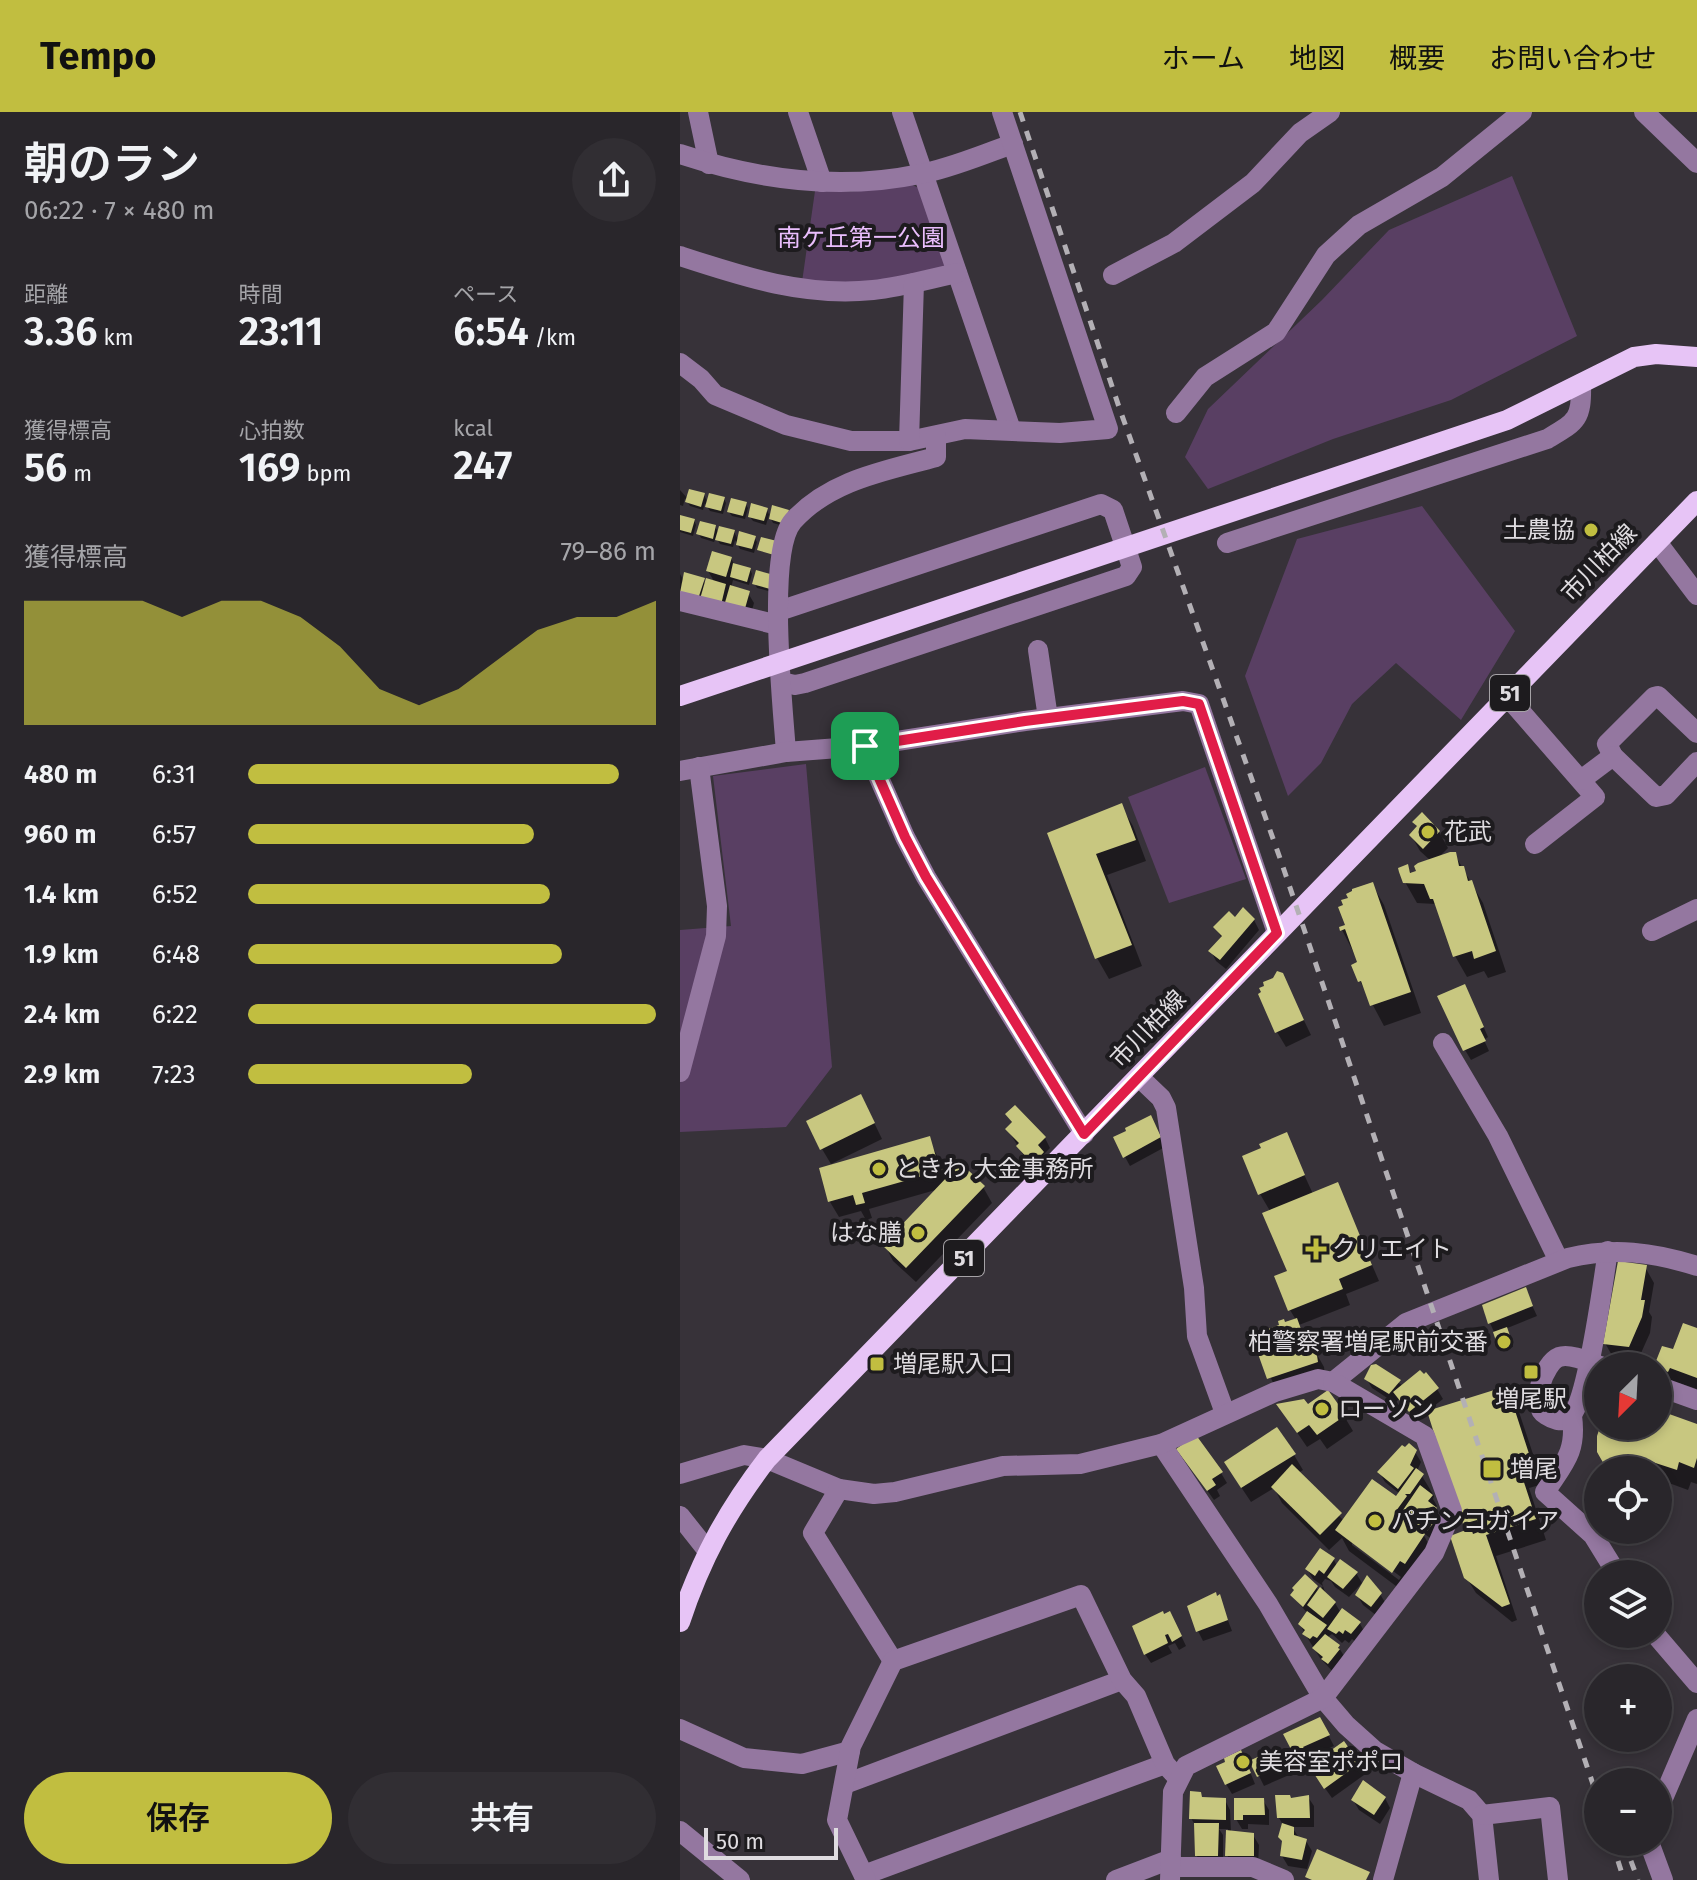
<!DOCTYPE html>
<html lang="ja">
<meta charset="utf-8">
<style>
body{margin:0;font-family:"Fira Sans","Noto Sans JP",sans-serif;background:#312e33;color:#f1f3f6;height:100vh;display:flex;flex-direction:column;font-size:30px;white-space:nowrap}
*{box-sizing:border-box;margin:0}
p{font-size:26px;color:#a5a5a9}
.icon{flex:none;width:44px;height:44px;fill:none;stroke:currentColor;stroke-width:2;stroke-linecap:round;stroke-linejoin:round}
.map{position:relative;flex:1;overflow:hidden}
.drawer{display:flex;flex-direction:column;background:#29262b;width:680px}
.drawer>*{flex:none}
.needle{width:52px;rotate:204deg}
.fabs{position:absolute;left:904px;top:1240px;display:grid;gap:16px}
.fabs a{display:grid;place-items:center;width:88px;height:88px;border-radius:50%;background:#29262b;box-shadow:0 4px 12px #0003,0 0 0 2px #454347;font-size:40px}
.scale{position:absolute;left:24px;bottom:20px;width:134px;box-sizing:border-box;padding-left:8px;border:4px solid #dfdce0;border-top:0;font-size:22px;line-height:28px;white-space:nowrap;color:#dfdce0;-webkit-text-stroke:6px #1d1b1e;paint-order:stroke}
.pin{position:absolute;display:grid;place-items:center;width:68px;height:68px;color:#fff;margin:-34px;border-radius:16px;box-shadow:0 4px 12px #0006}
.round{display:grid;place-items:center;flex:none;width:84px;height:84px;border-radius:42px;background:#312e33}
.summary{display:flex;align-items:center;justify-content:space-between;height:136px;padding:0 24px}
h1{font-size:44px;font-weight:600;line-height:60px}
.figures{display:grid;grid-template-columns:repeat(3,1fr);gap:12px;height:136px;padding:8px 24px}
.figures div{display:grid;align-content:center}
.figures b{font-size:40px;font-weight:600}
.figures small{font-size:22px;font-weight:400}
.figures p{font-size:22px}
.chart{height:224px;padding:16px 24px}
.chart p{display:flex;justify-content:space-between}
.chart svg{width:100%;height:144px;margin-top:8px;fill:#c1be40;opacity:.7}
.primary-button{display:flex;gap:16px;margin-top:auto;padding:16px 24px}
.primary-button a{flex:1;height:92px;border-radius:48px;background:#c1be40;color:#111;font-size:32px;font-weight:600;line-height:92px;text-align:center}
.primary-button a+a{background:#312e33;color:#f1f3f6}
ul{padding:0 24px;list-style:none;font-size:26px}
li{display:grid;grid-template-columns:128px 96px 1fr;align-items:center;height:60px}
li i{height:20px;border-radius:10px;background:#c1be40}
header{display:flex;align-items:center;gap:48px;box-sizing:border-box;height:112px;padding:0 40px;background:#c1be40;color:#111}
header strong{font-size:38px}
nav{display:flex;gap:44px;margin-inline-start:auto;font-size:28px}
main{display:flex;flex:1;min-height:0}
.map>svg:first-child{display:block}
</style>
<header>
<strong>Tempo</strong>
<nav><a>ホーム</a><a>地図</a><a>概要</a><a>お問い合わせ</a></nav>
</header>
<main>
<section class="drawer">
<div class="summary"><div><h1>朝のラン</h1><p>06:22 · 7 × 480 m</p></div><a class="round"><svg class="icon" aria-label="share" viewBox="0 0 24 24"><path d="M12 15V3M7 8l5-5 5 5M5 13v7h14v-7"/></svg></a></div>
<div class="figures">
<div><p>距離</p><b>3.36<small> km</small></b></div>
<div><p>時間</p><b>23:11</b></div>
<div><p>ペース</p><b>6:54<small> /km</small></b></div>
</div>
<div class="figures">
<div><p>獲得標高</p><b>56<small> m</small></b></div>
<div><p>心拍数</p><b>169<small> bpm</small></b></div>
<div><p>kcal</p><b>247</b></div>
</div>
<div class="chart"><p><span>獲得標高</span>79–86 m</p>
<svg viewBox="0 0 160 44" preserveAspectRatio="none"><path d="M0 44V6L10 6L20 6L30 6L40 11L50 6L60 6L70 11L80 20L90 33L100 38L110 33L120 24L130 15L140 11L150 11L160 6V44z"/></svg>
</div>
<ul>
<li><b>480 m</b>6:31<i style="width:91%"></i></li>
<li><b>960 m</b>6:57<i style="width:70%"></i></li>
<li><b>1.4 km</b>6:52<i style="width:74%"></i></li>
<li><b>1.9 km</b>6:48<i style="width:77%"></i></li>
<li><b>2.4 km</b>6:22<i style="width:100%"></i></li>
<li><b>2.9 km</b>7:23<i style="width:55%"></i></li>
</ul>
<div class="primary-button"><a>保存</a><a>共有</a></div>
</section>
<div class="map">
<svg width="1017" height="1768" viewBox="0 0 1017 1768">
<rect width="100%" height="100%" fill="#373239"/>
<!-- green -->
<g fill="#593f63">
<path d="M832,64L897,224L771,288L653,327L528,377L505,345L528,297L642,188L709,118Z"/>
<path d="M230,72L239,76L265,151L262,158L196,171L122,170L135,79L170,80Z"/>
<path d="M742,394L835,519L781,608L716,551L672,592L641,651L608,684L565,564L617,427Z"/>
<path d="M126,652L152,955L106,1015L0,1020V818L51,814L33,664Z"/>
<path d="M525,655L566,767L489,791L448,685Z"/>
</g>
<!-- shadow -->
<g fill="#0007" fill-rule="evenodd">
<path d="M0,378L8,387L24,383L28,391L44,387L46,391L43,402L30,399L25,391L23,398L10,394L5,386L3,394L0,393Z"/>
<path d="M65,392L68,396L65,407L52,404L49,400Z"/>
<path d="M94,396L107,415L93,411L89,403L86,413L73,409L70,405L86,397L91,406Z"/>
<path d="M0,405L14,408L16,413L13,424L0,420Z"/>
<path d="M35,415L39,421L54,420L59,429L74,425L77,430L74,441L60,437L55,428L53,435L40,432L36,425L34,430L21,426L19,422Z"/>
<path d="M51,446L55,454L70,457L72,462L69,473L53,468L51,476L68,481L74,491L69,509L0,489V462L4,469L23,468L26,473L35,471L28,459Z"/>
<path d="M77,461L92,480L77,476L75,472Z"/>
<path d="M441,694L453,714L466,749L427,763L462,854L429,867L417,846L369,722Z"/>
<path d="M742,703L759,720L768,736L756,748L775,743L803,791L826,860L808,866L804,859L787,865L775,844L755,792L737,791L725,770L727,754L732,763L751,749L740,739L731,723L738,716Z"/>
<path d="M692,772L704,793L741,901L704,914L680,869L679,851L661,816L667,814Z"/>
<path d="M555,808H574L579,818L546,857L536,849L531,839L542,826L535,815Z"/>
<path d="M602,863L631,923L606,935L597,920Z"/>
<path d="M790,884L808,925L804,928L809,939L791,948L785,938Z"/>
<path d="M189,1000L202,1027L151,1052L142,1037Z"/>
<path d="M327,1003L365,1026L370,1036L363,1043L368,1051L360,1060L344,1044L328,1018L333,1012Z"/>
<path d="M475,1016L485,1035L450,1054L445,1045Z"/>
<path d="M606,1023L633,1082L657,1072L699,1169L666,1182L670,1193L619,1213L629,1235L635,1239L644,1255L645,1265L598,1282L579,1239L605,1212L616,1208L610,1198L609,1160L590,1099L580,1082Z"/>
<path d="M249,1027L262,1054L303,1075L312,1091L236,1170L213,1149L205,1133L208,1130L202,1120L214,1124L259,1077L189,1097L192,1106L186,1108L181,1099L159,1105L150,1090L141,1057Z"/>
<path d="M965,1155L974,1171L969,1200L972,1205L970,1221L957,1250L934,1247L925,1231Z"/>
<path d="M845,1178L857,1204L825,1217L833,1235L822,1238L810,1211Z"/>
<path d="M1017,1218V1277L999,1271L997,1274L985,1269L978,1254Z"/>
<path d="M695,1254L723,1274L757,1277L763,1287L736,1308L719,1287L715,1291L692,1276L686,1266Z"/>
<path d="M826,1276L838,1297L863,1372L849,1376L866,1428L816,1444L837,1508L832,1510L796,1481L786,1465L790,1419L750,1300Z"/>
<path d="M599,1294L628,1295L664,1304L673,1319L647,1337L640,1327L627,1335Z"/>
<path d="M978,1300L1017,1314V1372L1011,1370L1008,1378L978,1367V1358H929L919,1340L924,1314H978Z"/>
<path d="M735,1340L741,1350L737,1359L742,1364L754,1384L753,1387L757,1394L755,1396L761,1407L753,1428L742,1420L755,1444L724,1480L669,1439L662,1426L649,1438L602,1391L594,1376L571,1390L555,1366L614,1343L623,1358L618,1361L664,1409L716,1387L720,1382L705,1370L699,1360ZM672,1428L721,1465L719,1468L672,1433Z"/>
<path d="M505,1347L541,1361L547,1371L537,1378L540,1384L534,1388Z"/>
<path d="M654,1448L657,1454L676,1461L682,1471L669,1485L655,1475L651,1469L645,1467L642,1471L643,1474L633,1467L627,1457Z"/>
<path d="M643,1474L647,1486L655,1491L661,1501L678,1508L685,1521L677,1531L672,1527L669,1531L665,1528L662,1531L652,1522L649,1524L648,1526L658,1534L664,1544L654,1561L640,1546L625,1522L620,1512L628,1502L612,1483L636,1475L639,1480Z"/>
<path d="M700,1482L706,1492L697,1504L683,1493L677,1483Z"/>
<path d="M539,1485L552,1519L523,1529L518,1519Z"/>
<path d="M495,1511L506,1534L499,1538L495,1531L488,1534L492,1541L471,1551L465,1542Z"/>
<path d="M640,1607L654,1634L627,1646L628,1649L621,1652L606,1623Z"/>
<path d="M664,1632L684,1663L652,1686L637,1665Z"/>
<path d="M602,1648L609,1663L584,1674L572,1650Z"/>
<path d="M566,1650L575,1672L552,1682L546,1672Z"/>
<path d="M520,1682L523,1687L545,1688L550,1698L551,1720L573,1723L579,1733L578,1754L553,1753L547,1743L548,1717H539L543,1723V1753L522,1754L517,1744L516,1715L511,1706Z"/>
<path d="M628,1685L634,1694V1715H612L619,1726L626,1729L632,1739L627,1757L608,1754L602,1744L603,1713L599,1706L611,1688Z"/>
<path d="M705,1686L710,1696L700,1712L679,1698L673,1688Z"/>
<path d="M583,1688L589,1698V1713L568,1712V1717H562L556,1707Z"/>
</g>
<!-- building -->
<g fill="#c8c780">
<path d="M9,377L25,381L21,395L5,390Z"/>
<path d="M29,381L45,385L41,399L25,395Z"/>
<path d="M51,386L67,390L63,404L47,400Z"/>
<path d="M71,391L88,396L84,409L68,405Z"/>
<path d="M92,393L109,398L105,412L89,407Z"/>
<path d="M0,403L15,407L11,421L0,418Z"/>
<path d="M20,409L36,413L33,427L16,422Z"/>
<path d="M39,414L55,418L51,432L35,428Z"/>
<path d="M59,419L76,424L72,437L56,433Z"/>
<path d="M81,425L97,429L94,443L77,438Z"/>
<path d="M32,439L52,445L46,465L26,459Z"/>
<path d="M53,451L71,456L67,470L50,465Z"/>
<path d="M76,458L94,463L90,477L72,472Z"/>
<path d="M4,460L25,466L18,487L0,481Z"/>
<path d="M26,466L46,472L41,493L20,487Z"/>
<path d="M50,473L70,479L64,500L44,494Z"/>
<path d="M442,691L456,728L416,742L452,833L415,847L367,721Z"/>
<path d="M742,700L760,719L743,737L729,723L737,714L732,710Z"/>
<path d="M770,740H776L779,754H784L788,769L792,768L816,839L794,847L792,839L773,845L753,787H750L744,772L723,771L719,760L718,756L728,752L730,761L736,759L734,754L738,751Z"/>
<path d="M693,770L731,880L690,894L681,869L678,870L671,853L677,850L665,817L660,819L659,815L665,813L658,795L663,793L661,788L668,786L666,782L672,779V777Z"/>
<path d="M563,795L575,807L540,848L528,839L542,824L533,815L549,799L555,805Z"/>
<path d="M597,859L603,861L624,908L595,921L578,882L581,880L579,876L584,874L583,870L593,866Z"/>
<path d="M785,872L804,915L800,917L806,929L783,939L757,884Z"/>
<path d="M181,982L195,1011L140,1038L126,1009Z"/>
<path d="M335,993L366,1025L358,1033L364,1040L353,1052L336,1034L339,1031L325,1017L332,1010L325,1002Z"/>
<path d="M471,1003L481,1025L443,1046L433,1025L446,1019L445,1016Z"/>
<path d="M607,1020L625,1063L578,1083L562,1044L581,1036L579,1032Z"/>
<path d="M250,1024L260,1059L182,1081L185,1091L176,1093L173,1083L148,1090L139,1056Z"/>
<path d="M271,1042L305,1074L226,1156L202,1133L208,1127L199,1119L206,1113L214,1121L267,1065L262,1060L260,1053Z"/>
<path d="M658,1070L692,1153L659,1167L663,1177L608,1199L594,1164L607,1159L582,1101Z"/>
<path d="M938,1149L967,1153L961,1188H965L962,1205L949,1235L923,1232Z"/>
<path d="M846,1175L853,1194L808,1212L802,1193Z"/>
<path d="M617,1206L626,1231L636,1237L638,1250L587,1267L577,1239L582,1235L577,1221L599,1213L598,1209L604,1207L605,1210Z"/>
<path d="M1003,1211L1017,1216V1266L990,1256L988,1260L974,1254L982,1234L993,1237Z"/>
<path d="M827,1215L832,1230L818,1235L813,1220Z"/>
<path d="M696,1252L721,1268L709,1282L684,1267L691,1253Z"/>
<path d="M740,1258L744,1262L746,1260L759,1276L729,1300L713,1280Z"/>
<path d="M827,1274L852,1351L839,1355L856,1407L806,1423L830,1492L822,1495L784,1466L770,1424L791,1416L793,1422L801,1419L797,1408L783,1412L747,1299Z"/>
<path d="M648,1278L666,1303L637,1323L629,1313L617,1321L596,1292L624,1287L628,1292Z"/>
<path d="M978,1298L1017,1312V1346L1014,1356L999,1350L997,1358L957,1345L952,1358H937L925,1354L917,1340V1324L920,1315L978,1314Z"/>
<path d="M597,1315L616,1342L561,1376L544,1350Z"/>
<path d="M516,1323L543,1360L532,1367L536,1373L527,1379L496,1337Z"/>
<path d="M729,1331L737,1338L730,1353L734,1356L718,1377L697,1360L722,1333L725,1335Z"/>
<path d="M612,1352L662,1401L640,1423L591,1375Z"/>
<path d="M736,1356L744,1362L730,1382H725L727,1384L716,1399L745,1422L725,1452L720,1449L712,1461L655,1418L692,1367L716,1384Z"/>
<path d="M740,1373L753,1383L748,1389L757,1396L750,1406L755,1409L747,1419L721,1401Z"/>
<path d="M640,1436L655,1446L644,1462L639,1458L635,1464L625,1457Z"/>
<path d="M660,1447L678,1460L663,1477L647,1465Z"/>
<path d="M625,1462L638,1474L623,1495L610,1483L614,1478L612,1476Z"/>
<path d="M687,1463L702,1481L691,1495L675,1483Z"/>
<path d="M640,1475L656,1490L643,1506L627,1493Z"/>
<path d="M536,1480L537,1484L540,1482L548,1508L516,1520L507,1494Z"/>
<path d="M662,1496L681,1510L671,1522L665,1518L663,1522L659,1519L656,1522L647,1517Z"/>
<path d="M483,1499L484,1502L490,1499L502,1524L492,1530L488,1522L485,1523L488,1531L464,1543L452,1514Z"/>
<path d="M627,1499L647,1513L637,1526L633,1524L630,1527L622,1522L625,1518L618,1512Z"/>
<path d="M645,1522L660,1533L658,1536L660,1537L648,1552L641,1547L643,1545L632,1536Z"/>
<path d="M640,1605L650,1623L623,1635L625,1638L614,1643L603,1622Z"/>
<path d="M664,1629L678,1649L681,1647L685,1652L682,1654L680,1651L644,1677L629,1654Z"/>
<path d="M597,1636L605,1652L577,1665L569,1649Z"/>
<path d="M561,1638L571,1661L545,1673L536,1654L545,1650L544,1646Z"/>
<path d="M683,1668L706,1685L694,1703L671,1688Z"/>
<path d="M510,1679L521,1680L522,1685L546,1686V1708L509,1707Z"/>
<path d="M595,1683H610L611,1686L629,1683L630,1706H597Z"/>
<path d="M554,1686H584L585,1703H563V1708H554Z"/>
<path d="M514,1711H539L538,1744H515Z"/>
<path d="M602,1711L614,1715V1723L627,1727L622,1748L600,1744L602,1729L598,1725Z"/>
<path d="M546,1718L574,1721V1744H545Z"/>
<path d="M637,1737L690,1760L686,1768H632L625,1765Z"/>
</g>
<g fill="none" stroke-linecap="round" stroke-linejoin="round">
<!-- minor -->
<g stroke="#9477a0" stroke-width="20">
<path d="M18,0L29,52"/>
<path d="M118,0L142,70"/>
<path d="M222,0L331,318"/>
<path d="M964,0L1017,51"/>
<path d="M0,42C78,68 159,79 240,62C272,56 303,42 333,32"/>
<path d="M0,144C64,165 124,185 193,178C221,175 249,167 277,161"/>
<path d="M433,163L494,131L573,71L620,21L650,0"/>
<path d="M0,251L21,267L35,283L106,313L171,329H229L285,317L380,321L428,317L322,0"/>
<path d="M496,301L525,265L596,220L646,143L679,113L762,65L842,0"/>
<path d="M229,329L234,171"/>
<path d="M977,430L1017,483"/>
<path d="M547,431L867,327C896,310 902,308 901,272"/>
<path d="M0,489L98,513"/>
<path d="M99,499L421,392L433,398L452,455L446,464L125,571L115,573L101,570"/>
<path d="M358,538L368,606"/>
<path d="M827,584L915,685L855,732"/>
<path d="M1017,621L978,584L974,585L927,632L933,644L976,685L986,683L1017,650"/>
<path d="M185,634L345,609L503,589L519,592L597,821"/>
<path d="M106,640C103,596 86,440 113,409C150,368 205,359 256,345V324"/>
<path d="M0,659L106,640L185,634L225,725L246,765L404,1022"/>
<path d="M901,668L933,644"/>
<path d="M972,819L1017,797"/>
<path d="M763,931L818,1024L879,1149"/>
<path d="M0,960L36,824L37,794L19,655"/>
<path d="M459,965L481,986L486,996L514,1176L517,1224L545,1301"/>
<path d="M920,1254C909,1250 890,1241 879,1245C864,1251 849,1293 866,1303C872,1307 882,1311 889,1306C908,1292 923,1168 928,1139"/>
<path d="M978,1274L1017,1288"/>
<path d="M892,1304C897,1340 884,1351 865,1380L913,1423L937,1462"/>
<path d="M481,1332L588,1492L643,1586L666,1613L695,1639L733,1661L789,1688L802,1703L809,1768"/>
<path d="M0,1362L64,1343L87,1347L159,1377L194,1382L215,1380L323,1354L400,1352L481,1332L595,1280L638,1267L653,1270L726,1211L888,1146C933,1135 973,1140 1017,1154"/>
<path d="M159,1377L133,1421L213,1549"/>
<path d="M0,1404L27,1438"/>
<path d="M975,1522L1017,1571"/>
<path d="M0,1617L64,1646L122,1652L170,1639"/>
<path d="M165,1672L442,1568"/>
<path d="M978,1698L1017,1607"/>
<path d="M802,1703L870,1695L878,1768"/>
<path d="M0,1719L60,1768"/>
<path d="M969,1730L983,1768"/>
<path d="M490,1755H573L604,1768"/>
<path d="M184,1763L485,1652"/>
<path d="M186,1768L157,1708L171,1634L213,1549L401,1483L442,1568L456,1584L485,1652L498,1666"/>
<path d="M436,1768L491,1747"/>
<path d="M490,1768L493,1680L506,1654L643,1586L754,1441L772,1399L745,1324L653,1270"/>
<path d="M703,1768L733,1661"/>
</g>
<!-- major -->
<g stroke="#e7c4f6" stroke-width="20">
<path d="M0,584L827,308L954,245L976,242L1017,245"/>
<path d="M0,1510C21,1447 47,1399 87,1347L1017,389"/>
</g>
<!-- rail -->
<g stroke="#b3b0b5" stroke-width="5" stroke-dasharray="10 10" stroke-linecap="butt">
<path d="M340,0L439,295L601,749L918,1687"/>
<path d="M932,1730L944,1768"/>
<path d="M944,1730L958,1768"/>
</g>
</g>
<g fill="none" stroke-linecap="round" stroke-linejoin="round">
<!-- route casing -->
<g stroke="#fff" stroke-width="16">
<path id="route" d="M503,589L519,592L597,821L404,1022L246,765L225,725L185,634L345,609Z"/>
</g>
<!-- route -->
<use href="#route" stroke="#e11d48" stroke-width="10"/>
</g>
<!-- markers -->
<g fill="#c1be40" stroke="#1d1b1e" stroke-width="3">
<circle cx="911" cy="418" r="8"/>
<circle cx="748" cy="720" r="8"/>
<circle cx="199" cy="1057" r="8"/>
<circle cx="238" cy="1121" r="8"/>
<path d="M632 1125h8v8h8v8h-8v8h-8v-8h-8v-8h8z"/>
<circle cx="824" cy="1230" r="8"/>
<rect x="189" y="1244" width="16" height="16" rx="4"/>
<rect x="843" y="1252" width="16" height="16" rx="4"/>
<circle cx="642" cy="1297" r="8"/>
<rect x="802" y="1347" width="20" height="20" rx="4"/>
<circle cx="695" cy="1409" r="8"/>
<circle cx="563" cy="1650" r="8"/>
</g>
<g text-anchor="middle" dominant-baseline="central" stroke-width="8" stroke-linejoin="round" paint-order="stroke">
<!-- shield labels -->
<g fill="#1d1b1e" stroke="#a5a2a6" stroke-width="2">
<rect x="810" y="563" width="40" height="36" rx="6"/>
<rect x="264" y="1128" width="40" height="36" rx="6"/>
</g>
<g font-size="22" font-weight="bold" fill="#dfdce0">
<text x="830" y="581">51</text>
<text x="284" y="1146">51</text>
</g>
<!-- park labels -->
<g font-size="24" fill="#eabefd" stroke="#1d1b1e">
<text x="181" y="126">南ケ丘第一公園</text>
</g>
<!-- poi labels -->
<g font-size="24" fill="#dfdce0" stroke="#1d1b1e" text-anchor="start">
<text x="895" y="418" text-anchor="end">土農協</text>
<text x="764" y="720">花武</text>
<text x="215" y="1057">ときわ 大金事務所</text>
<text x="222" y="1121" text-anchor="end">はな膳</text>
<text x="652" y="1137">クリエイト</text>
<text x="808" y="1230" text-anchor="end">柏警察署増尾駅前交番</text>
<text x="213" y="1252">増尾駅入口</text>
<text x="851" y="1287" text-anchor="middle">増尾駅</text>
<text x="658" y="1297">ローソン</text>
<text x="830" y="1357">増尾</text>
<text x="711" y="1409">パチンコガイア</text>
<text x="579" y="1650">美容室ポポロ</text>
</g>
<!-- street labels -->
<g font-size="24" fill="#dfdce0" stroke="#1d1b1e">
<text transform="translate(919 451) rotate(-46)">市川柏線</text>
<text transform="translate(468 917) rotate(-46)">市川柏線</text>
</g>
</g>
</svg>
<div class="fabs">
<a><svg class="needle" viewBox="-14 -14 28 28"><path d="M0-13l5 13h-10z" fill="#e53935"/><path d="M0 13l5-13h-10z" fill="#a5a5a9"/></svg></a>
<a><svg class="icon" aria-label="locate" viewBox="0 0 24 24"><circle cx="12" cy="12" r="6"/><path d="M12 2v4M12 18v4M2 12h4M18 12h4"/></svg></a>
<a><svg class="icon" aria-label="layers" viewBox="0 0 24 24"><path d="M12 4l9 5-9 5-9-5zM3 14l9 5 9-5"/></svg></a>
<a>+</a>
<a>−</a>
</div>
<div class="scale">50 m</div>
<div class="pin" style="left:185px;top:634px;background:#1e9e55"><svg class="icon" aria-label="arrive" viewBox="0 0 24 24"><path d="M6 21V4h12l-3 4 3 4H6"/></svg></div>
</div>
</main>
